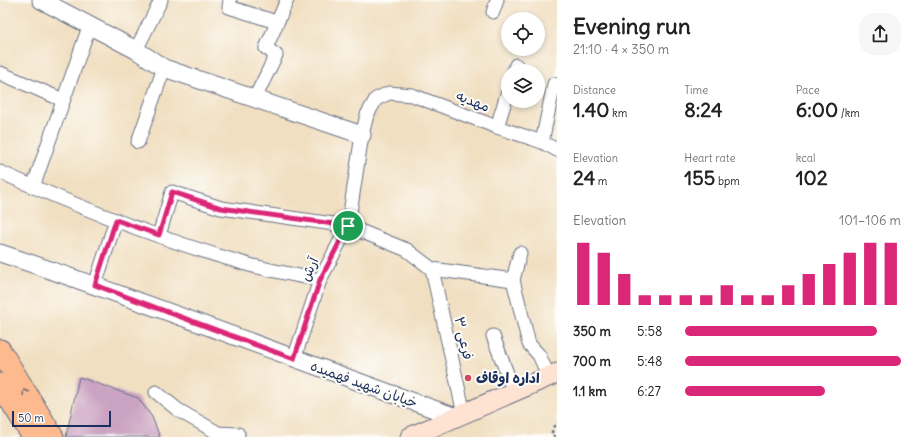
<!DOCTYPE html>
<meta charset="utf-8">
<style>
body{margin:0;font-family:Delius,"Playpen Sans Arabic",sans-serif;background:#f6f6f6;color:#222;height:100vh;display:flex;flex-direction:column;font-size:15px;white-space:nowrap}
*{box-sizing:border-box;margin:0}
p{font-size:13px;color:#767676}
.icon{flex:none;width:22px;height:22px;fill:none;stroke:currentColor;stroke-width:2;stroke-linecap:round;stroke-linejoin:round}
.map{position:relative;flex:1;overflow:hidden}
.details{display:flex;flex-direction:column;background:#fff;width:360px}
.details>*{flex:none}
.tools{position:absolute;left:501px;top:12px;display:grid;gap:8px}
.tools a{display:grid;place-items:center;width:44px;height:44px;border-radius:50%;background:#fff;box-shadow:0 2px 6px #0003;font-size:20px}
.scale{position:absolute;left:12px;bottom:10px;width:99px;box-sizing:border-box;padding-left:4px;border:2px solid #1b2f5e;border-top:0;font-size:11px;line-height:14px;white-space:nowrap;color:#1b2f5e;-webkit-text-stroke:3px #fdfcf7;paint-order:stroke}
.pin{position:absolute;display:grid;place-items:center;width:34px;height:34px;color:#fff;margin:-17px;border:2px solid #fff;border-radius:50%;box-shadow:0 1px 4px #0007}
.round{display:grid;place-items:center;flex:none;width:42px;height:42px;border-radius:16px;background:#f6f6f6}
.overview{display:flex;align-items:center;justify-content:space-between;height:68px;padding:0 16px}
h1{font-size:22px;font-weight:700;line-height:30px}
.figures{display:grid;grid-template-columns:repeat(3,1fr);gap:6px;height:68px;padding:4px 16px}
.figures div{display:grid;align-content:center}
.figures b{font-size:20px;font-weight:700}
.figures small{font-size:11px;font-weight:400}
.figures p{font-size:11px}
.chart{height:112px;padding:8px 16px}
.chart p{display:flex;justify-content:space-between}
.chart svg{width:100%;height:72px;margin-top:4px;stroke:#db2777;stroke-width:6}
ul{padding:0 16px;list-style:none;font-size:13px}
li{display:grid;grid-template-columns:64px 48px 1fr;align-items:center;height:30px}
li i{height:10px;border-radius:5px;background:#db2777}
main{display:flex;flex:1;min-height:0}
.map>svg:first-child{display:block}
</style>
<main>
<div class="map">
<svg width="557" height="437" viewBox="0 0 557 437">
<rect width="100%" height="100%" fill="#fdfcf7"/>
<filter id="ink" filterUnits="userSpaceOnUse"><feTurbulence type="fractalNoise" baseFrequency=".025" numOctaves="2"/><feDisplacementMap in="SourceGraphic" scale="8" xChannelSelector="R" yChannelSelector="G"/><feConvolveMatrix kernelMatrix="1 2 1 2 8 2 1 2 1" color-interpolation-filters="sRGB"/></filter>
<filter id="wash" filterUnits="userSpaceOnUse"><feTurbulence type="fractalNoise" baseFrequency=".012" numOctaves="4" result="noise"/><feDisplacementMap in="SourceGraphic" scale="16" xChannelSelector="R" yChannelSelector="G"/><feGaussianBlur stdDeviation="0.9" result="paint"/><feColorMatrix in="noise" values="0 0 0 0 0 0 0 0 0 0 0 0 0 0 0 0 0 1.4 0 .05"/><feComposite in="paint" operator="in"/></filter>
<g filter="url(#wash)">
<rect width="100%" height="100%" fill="#f1dfc1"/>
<g id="blocks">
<!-- building -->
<path fill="#cca4c3" d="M79,377L138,398L152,417L160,437H66Z"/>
</g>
</g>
<g filter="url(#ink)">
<use href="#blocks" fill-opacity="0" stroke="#666d81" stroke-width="1"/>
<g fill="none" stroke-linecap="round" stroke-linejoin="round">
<!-- minor casing -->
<g stroke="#666d81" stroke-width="15">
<g id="minor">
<path d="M230,0L229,7L276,22"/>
<path d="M493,12L497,0"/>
<path d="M136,50L161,0"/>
<path d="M514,71L516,65"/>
<path d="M0,73L63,100"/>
<path d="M254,100L276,55L266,48L287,0"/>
<path d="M497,127L508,91"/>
<path d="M138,142L164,68"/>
<path d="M542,142L554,84"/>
<path d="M0,172C80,208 162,240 246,264C270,271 296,275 320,280"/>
<path d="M33,187L89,27"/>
<path d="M159,235L172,192L221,208L348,226L407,250L432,269L513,280"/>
<path d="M520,253L513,280L529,344L539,355L549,377"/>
<path d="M432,269L464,414"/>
<path d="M95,285L116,220"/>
<path d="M493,336L514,392"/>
<path d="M294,359L320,280L348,226L362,135L367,115L376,99L389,93L412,95L497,127L542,142L557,150"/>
<path d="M156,392L178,410L218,433L238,434"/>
</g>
</g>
<!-- tertiary casing -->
<g stroke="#666d81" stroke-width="19">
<g id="tertiary">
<path d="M41,0L136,50L164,68L362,135"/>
<path d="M0,253C153,304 304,363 456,417"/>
</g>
</g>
<!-- secondary casing -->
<g stroke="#666d81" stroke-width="21">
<path id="secondary" d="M410,437L557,373"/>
</g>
<!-- primary casing -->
<g stroke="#666d81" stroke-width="23">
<g id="primary">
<path d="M0,350L53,437"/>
<path d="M0,384L33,437"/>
</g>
</g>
<!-- path -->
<path stroke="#666d81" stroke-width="2.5" stroke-dasharray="3 3" stroke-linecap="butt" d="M555,437L551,434L557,422"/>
<!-- minor -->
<use href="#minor" stroke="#fff" stroke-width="13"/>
<!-- tertiary -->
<use href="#tertiary" stroke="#fff" stroke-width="17"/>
<!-- secondary -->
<use href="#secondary" stroke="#fee3d2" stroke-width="19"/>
<!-- primary -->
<use href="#primary" stroke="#fcba8e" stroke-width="21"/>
</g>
<!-- one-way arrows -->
<defs><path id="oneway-chevron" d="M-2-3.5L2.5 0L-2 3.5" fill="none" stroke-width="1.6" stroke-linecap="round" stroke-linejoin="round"/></defs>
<use stroke="#806e74" href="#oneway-chevron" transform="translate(25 392) rotate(-121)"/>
</g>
<g fill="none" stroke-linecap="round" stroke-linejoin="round" filter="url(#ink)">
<!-- route casing -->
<g stroke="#fff" stroke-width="8">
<path id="route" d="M172,192L221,208L348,226L320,280L294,359L95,285L116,220L159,235Z"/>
</g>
<!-- route -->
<use href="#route" stroke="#db2777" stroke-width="5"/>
</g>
<!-- markers -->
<circle fill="#d1495b" stroke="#fdfcf7" stroke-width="1.5" cx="468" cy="378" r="4"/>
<g text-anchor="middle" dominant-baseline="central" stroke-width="4" stroke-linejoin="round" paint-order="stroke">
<!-- street labels -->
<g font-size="14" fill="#1b2f5e" stroke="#fdfcf7">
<text transform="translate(473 101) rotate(21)">مهدیه</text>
<text transform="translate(309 269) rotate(-66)">آرش</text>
<text transform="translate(464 338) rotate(78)">فرعی ۳</text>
<text transform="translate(364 384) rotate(20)">خیابان شهید فهمیده</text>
</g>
<!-- poi labels -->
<g font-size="14" font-weight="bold" fill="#1b2f5e" stroke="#fdfcf7" text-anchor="start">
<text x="476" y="378">اداره اوقاف</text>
</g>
</g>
</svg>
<div class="tools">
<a><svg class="icon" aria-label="locate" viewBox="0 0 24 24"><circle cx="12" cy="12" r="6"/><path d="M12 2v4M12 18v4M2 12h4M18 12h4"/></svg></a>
<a><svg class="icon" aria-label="layers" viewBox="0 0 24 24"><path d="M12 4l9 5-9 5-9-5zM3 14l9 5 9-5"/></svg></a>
</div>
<div class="scale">50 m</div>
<div class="pin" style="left:348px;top:226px;background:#1e9e55"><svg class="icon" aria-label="arrive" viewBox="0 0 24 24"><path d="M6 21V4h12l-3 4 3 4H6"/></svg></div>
</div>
<section class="details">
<div class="overview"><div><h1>Evening run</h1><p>21:10 · 4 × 350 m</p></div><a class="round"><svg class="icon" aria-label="share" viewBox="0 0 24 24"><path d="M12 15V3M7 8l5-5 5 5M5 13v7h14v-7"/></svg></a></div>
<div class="figures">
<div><p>Distance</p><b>1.40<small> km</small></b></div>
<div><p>Time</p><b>8:24</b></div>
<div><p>Pace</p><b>6:00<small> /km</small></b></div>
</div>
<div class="figures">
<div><p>Elevation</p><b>24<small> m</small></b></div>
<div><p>Heart rate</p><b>155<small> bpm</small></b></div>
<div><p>kcal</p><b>102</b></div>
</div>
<div class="chart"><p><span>Elevation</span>101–106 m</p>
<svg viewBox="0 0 160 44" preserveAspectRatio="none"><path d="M5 44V6M15 44V12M25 44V25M35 44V38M45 44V38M55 44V38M65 44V38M75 44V32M85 44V38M95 44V38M105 44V32M115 44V25M125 44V19M135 44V12M145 44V6M155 44V6"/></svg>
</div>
<ul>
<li><b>350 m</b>5:58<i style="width:89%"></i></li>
<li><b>700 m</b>5:48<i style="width:100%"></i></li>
<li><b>1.1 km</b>6:27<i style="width:65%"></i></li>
</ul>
</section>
</main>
